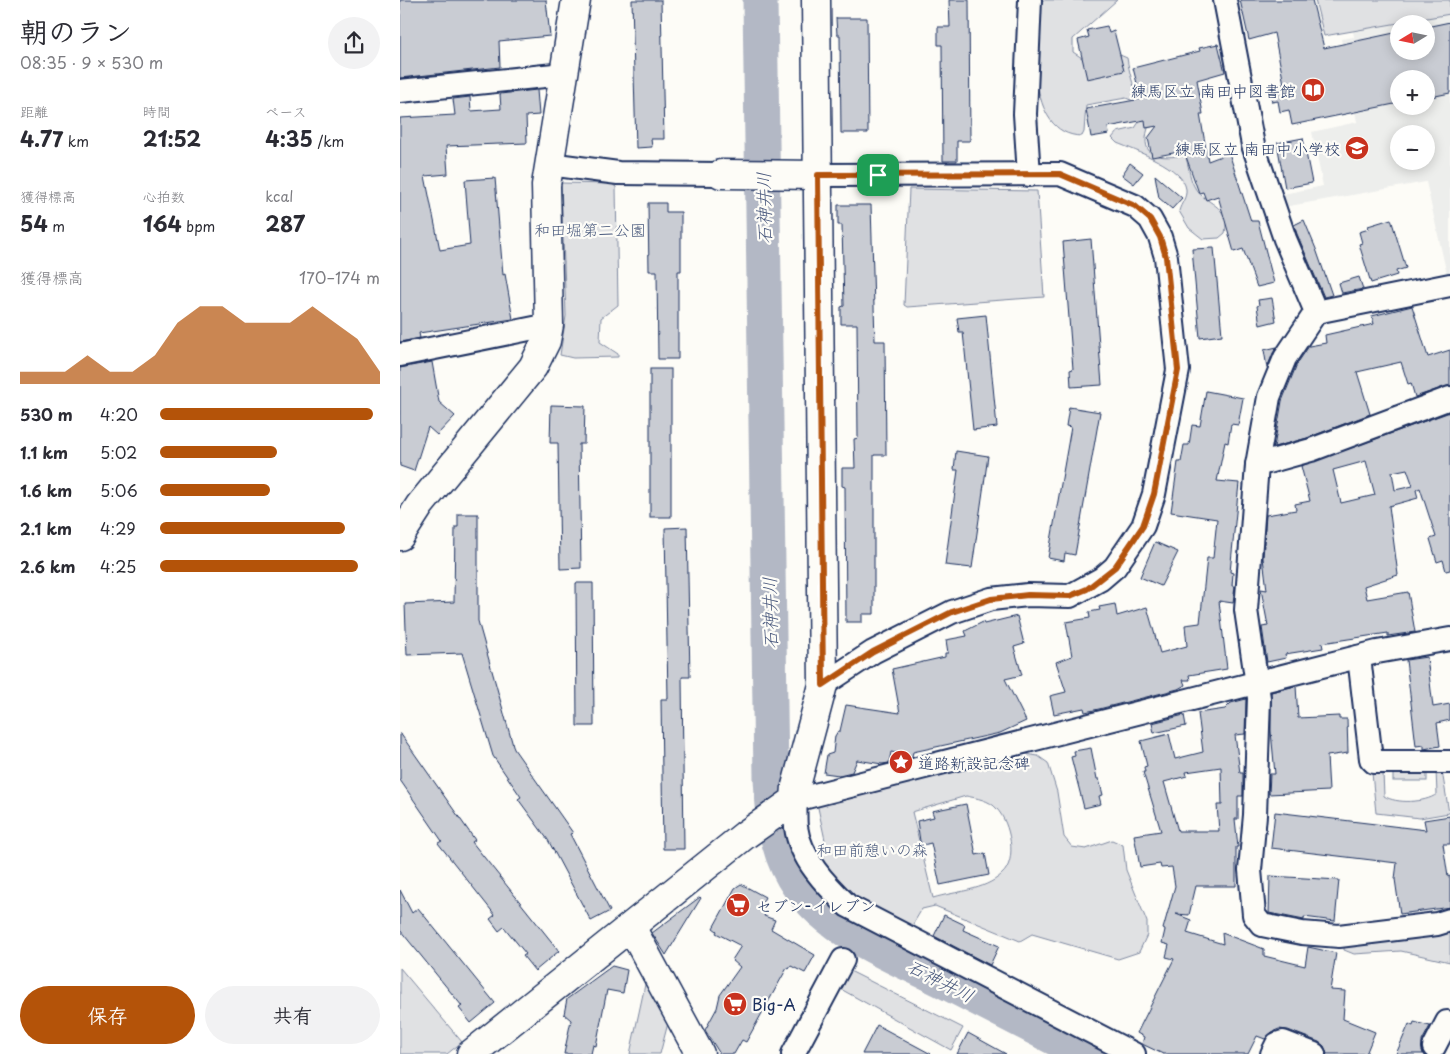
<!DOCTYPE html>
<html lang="ja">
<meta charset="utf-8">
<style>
body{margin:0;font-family:"Playpen Sans","Klee One",sans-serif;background:#f2f2f3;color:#2b2b33;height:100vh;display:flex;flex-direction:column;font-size:19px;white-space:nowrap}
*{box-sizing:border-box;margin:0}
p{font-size:16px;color:#7c7c81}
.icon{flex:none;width:28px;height:28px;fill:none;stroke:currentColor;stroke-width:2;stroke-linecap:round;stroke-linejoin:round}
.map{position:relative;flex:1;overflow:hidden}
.panel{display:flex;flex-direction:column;background:#fff;width:400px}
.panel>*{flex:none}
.needle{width:32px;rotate:260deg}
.tools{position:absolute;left:990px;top:15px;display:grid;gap:10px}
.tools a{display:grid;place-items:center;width:45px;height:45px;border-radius:50%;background:#fff;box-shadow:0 2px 12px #0003;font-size:25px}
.pin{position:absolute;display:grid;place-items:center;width:42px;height:42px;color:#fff;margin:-21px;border-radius:10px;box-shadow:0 2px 8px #0006}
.round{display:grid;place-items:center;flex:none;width:52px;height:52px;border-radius:26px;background:#f2f2f3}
.headline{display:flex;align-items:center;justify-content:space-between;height:85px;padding:0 20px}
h1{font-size:28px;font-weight:700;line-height:38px}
.stats{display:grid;grid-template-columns:repeat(3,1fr);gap:8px;height:85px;padding:5px 20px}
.stats div{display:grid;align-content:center}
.stats b{font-size:21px;font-weight:700}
.stats small{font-size:14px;font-weight:400}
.stats p{font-size:14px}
.chart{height:140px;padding:10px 20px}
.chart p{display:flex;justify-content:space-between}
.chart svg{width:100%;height:90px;margin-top:5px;fill:#b45309;opacity:.7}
.cta{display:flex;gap:10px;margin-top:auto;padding:10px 20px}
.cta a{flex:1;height:58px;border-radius:30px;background:#b45309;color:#fff;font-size:20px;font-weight:700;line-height:58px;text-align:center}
.cta a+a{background:#f2f2f3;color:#2b2b33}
ul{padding:0 20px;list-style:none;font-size:16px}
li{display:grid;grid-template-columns:80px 60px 1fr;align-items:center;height:38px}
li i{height:12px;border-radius:6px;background:#b45309}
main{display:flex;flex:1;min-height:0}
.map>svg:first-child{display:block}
</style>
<main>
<section class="panel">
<div class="headline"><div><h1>朝のラン</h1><p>08:35 · 9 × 530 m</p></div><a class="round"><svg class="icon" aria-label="share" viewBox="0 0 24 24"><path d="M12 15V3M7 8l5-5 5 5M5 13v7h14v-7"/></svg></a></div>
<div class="stats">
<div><p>距離</p><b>4.77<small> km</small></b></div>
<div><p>時間</p><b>21:52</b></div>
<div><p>ペース</p><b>4:35<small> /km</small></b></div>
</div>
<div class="stats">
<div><p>獲得標高</p><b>54<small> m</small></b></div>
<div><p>心拍数</p><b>164<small> bpm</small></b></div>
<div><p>kcal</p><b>287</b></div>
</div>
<div class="chart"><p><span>獲得標高</span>170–174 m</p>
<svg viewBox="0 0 160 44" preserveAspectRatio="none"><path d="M0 44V38L10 38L20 38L30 30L40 38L50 38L60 30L70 14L80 6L90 6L100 14L110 14L120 14L130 6L140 14L150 22L160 38V44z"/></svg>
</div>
<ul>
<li><b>530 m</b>4:20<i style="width:97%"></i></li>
<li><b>1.1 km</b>5:02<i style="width:53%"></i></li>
<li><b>1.6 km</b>5:06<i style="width:50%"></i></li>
<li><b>2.1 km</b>4:29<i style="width:84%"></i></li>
<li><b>2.6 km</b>4:25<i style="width:90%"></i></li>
</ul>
<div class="cta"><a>保存</a><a>共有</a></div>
</section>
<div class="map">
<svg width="1050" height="1054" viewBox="0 0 1050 1054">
<rect width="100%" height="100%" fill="#fdfcf7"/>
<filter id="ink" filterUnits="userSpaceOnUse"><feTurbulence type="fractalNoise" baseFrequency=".02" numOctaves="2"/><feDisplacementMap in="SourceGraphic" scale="10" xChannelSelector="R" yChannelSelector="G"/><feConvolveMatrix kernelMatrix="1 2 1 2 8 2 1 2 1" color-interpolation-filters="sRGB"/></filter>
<g filter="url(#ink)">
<!-- built -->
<path fill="#edeeec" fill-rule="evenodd" d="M1050,14V278L1048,279L1026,182L878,208L873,196L923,186L912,132L957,122L941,39L954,37L953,31ZM999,24H1026V51H999ZM999,79H1026V106H999ZM999,134H1026V161H999Z"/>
<!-- green -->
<g fill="#e0e1e3" stroke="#7e88a0" fill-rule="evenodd">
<path d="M635,0H717L673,39V52L685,60L720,55L727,58C732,88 739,102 757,125L748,128C739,159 761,159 785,155C789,165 789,177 794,186C802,204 832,204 825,233L819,238L803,239L789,228L779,211C781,203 787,198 786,189C783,167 736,151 717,143L712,138L717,132L735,128L739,122L733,101L726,98L686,105L684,132L682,136C624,135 636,38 635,0Z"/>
<path d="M915,0H1050V14L924,36Z"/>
<path d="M161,183L212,184L216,187L218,305L201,318L200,342L218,354V357L173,358L160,355L166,316Z"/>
<path d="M509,189L637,191L644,297L507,307L504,305Z"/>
<path d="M626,754L638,756L648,763L657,792L664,837L672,847L686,849L712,840L723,845L726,870L747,922V935L739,952L718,959L632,934L620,941L535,906L522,909L510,929C466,905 440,894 415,849L425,840L417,803ZM566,796C576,798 590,800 597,809C610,823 618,860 602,874C584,891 556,891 533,898L512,812Z"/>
<path d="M1036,771H1042L1049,813L1020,818L976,813L972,773H983L984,796C996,804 1025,803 1037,794Z"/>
<rect x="993" y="772" width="34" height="9"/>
<path d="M1043,930L1050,932V962L1001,951L954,954L944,950V945Z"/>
<path d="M0,968L62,1042L47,1054H0Z"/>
<path d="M446,969L563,1028L551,1050L437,987Z"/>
<path d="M246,980L268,1023L260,1054H230Z"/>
</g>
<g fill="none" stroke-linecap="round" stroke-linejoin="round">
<!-- river -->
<path stroke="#b3b8c5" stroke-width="35" d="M360,0L371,778C373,811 375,847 393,877C425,931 491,954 544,981C591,1005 639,1030 686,1054"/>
</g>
<!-- building -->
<g fill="#c9ccd3" stroke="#1b2f5e" fill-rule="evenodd">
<path d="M0,0H146L150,36L99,41L100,67L0,78Z"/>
<path d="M232,0H261L264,139H251L252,147L236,148Z"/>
<path d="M549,0H569L570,141H557V161H543L542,45H538V27H550Z"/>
<path d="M840,0H912L924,48L999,32V51H1026V27L1050,22V93L1026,98V79H999V103L892,125L889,110L880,112L878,101L872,102L869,87L884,84L874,33L849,40Z"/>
<path d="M436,18H467L468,133H441L440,35H437Z"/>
<path d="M707,26L709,33L714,31L724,71L687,79L678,40L689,37L687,30Z"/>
<path d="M818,44L825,72L797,80L803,114H800L808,161L829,153L851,221H858L874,283L857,287L843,249L834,252L818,196L806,200L803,192L799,193L784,151L752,157L748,138L757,126L746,128L745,120L708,127L709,134L691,137L686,109L741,99L733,68L800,51L799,48Z"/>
<path d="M137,90L139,115L126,116L127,143L46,146L48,174L25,176L40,250L70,245L65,180L95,178L103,275L105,274L113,319L19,333L20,338L0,342V118L55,115L53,99L70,97L71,111L101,109L100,94Z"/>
<path d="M903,138L912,183L885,188L877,143Z"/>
<path d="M730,163L743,173L734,184L722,175Z"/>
<path d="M755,175L782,198L772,209L759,198Z"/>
<path d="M248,203H266V212H281V271H278V359H258L257,271H249Z"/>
<path d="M438,205H471L475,341H485L486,455H474V614H462V622H446L445,487L442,486V468H455L454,439L458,438L457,324H441V307L444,306L442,225H438Z"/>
<path d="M991,219L1006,268L996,271L997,275L971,283L959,244L962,243L959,232L969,229L968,226Z"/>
<path d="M904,220L916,249L932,295L924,297L897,234L894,225Z"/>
<path d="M691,239L702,385L671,387L670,370L673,369L663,242Z"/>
<path d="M814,248L822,335L800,338L792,249Z"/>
<path d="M959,277L963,289L942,293L939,283Z"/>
<path d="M872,298L876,321L860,325L857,306L859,305L858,300Z"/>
<path d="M1012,306L1028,357L1050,350V385L1015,397L1011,383L1008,384L1001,362L957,372L970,414L907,438L874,447L882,401L897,364L909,346L926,343L925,335L974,324L972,316Z"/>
<path d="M586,315L597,427L573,430L563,332H559L557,318Z"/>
<path d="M877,347L873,353L867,368L864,350Z"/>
<path d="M32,362L39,402L55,416L37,435L28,427L14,471L0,466V368Z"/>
<rect x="250" y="369" width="21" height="148"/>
<path d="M806,391L843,398L838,425L831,424L828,443L825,442L817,481L839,483L830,572L833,573L832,586H835L833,603L819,601L827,669L789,675L790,680H783L785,685L778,689L699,709L685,712L684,708L654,714L650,696L666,692L656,662L672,656L666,622L690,618L689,612L700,610L699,607L715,604L717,616L747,607L760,653L787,646L785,625L800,623L807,558H813L817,519L771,512L778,462H781L784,445H789L792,425L800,426Z"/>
<path d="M151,405L185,406L184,444H179L181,568L160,569L158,443H150Z"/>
<path d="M669,407L700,412L675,555L665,553L664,561L648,558L671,427L666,426Z"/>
<path d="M1050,412V570L1046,571L1043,560L1037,562L1030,539L1036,537L1020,488L1016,490L1018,498L989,506L998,575L964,586L967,599L1008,592L1015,632L988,636V633L922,643L923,648L885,654L886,658L867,662L862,627L868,626L861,589L867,590L863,558L866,515L896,510L895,504L910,501L901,466ZM966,461L975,495L941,503L933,470ZM1007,469L1013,486L995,490L992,472Z"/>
<path d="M556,451L588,456L572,568L545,565L558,470H554Z"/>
<path d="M58,514H78V621L114,749L173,833L170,834L210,911L191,921L148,840L118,799L121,797L93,756L62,653L7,655L5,604L54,602L55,527H58Z"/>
<path d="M287,527L290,677H282L284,849H263L261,699H268L265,528Z"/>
<path d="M755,542L778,552L761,586L740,577Z"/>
<path d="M176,583H193L194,726H177Z"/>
<path d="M617,616L624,644L614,647L622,675L605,679L626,721L600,733L513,752L512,756L491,752L489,763L482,764L457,760L452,772L439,775L424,773L427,755L433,753L435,736L438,731H440L446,705L500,713L492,669L545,657V653H548L546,640L567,636L565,631L583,622L584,624Z"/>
<path d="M1027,657L1033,707L1050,704V720L1037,723L1040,746L1024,749V745L1016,746L1006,660Z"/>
<path d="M896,686L898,718L939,716V719H947L948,753L927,756L929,791L869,794L870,774H875L871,731V692Z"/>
<path d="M846,699L845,734L835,735L840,773H843V796H838V819H835L838,847H836V886H796L789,915L776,914L791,920L787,933L823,944L822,933L864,949V956L905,966L908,947L936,953L930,990L945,991L943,1019L975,1032L966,1054H927L924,1046L919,1042L888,1030L879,1029L872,1032L865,1039L857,1036L848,1054H763L742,1044L744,1037L737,1033L774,959L766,957L769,945L762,943L765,930L763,929L775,886L772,867L761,868L760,864L740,867L734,835L761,831L743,772H745L744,767L747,766L741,741L769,734L775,759L803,752L798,713L825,709L831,703ZM821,767L822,805H817L819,831H778L764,782L787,776L786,772Z"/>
<path d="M784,715L786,726L754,733L752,723Z"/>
<path d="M0,733L75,840L72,842L159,951L135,971L123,956L126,954L104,927L99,931L90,919L95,915L38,843L42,841L0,780Z"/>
<path d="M691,748L697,779H699L703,795L699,796L701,804L684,808L671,757L675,756L674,751Z"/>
<path d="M566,804L576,855L585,853L589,875L540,885L531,843L523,845L520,841L517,821L534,817L532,811Z"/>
<path d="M875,812L1026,830L1024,820L1050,816V844H1043L1048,877L1050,876V907L1000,914L995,879L997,863L871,848Z"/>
<path d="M870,876L939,880L935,921L904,917V920L869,913Z"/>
<path d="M341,884L365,897L360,907L367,910L364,916L375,920L371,929L415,955L405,973L391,966L389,969L387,968L346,1042L342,1040L334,1054H320L305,1030L317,1008L320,995L340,967L332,960L341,946L316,933L317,931L313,928L335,888Z"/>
<path d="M0,890L12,913L18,908L95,1003L71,1023L59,1008L62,1006L0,930Z"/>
<path d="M300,897L301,898L266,955L252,933Z"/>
<path d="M544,915L565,925L563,930L599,946L590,965L534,936Z"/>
<path d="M212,966L227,970L223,993L207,990L196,1046L193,1045L191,1054H164L171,1020L164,1014L167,999Z"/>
<path d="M1014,1022L1030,1026L1022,1041L1023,1054H996L1009,1024L1013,1026Z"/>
<path d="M477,1025L531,1054H462Z"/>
<path d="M568,1033L606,1054H557Z"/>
</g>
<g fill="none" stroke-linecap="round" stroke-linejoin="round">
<!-- street casing -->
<g stroke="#1b2f5e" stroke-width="26">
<g id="street">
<path d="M825,0L853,145L885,239L916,312L1050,285"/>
<path d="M0,91L164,74"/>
<path d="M149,164L218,173L321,174"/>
<path d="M417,175L660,174L735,206L750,219L760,237L766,257L778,370L754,494L743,526L715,567L701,579L670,596L628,595L591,599L552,612L473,652L423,685"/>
<path d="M629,175L625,114L630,0"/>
<path d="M916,312L885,358L869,397L857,465L846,610L859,698L855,815L850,870L854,915L862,925L902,933L939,936L1037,924L1050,920"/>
<path d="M0,355L149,325"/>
<path d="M857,465L911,450L1050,398"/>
<path d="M959,657L971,759L974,762H1050"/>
<path d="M1034,1047L1047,1022"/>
<path d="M393,1054L443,960"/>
<path d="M734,1054L448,906C426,885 400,858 396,827C395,818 396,809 395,800L977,652L1050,639"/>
<path d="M872,1054L877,1044L883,1042L914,1054"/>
</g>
</g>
<!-- secondary casing -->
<g stroke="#1b2f5e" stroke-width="31">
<g id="secondary">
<path d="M321,174L417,175"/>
<path d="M0,536L20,505L133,367L146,341L149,325L146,185L176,0"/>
<path d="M231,927L300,1054"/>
<path d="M71,1054L345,835L395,800L396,786L423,685L416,0"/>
</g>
</g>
<!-- street -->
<use href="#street" stroke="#fdfcf7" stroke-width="22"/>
<!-- secondary -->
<use href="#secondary" stroke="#fdfcf7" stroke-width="28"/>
</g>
</g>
<g fill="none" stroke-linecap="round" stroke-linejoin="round" filter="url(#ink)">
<!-- route casing -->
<g stroke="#fff" stroke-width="10">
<path id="route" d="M660,174L735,206L750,219L760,237L766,257L778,370L754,494L743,526L715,567L687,589L670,596L628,595L591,599L552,612L473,652L423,685L418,175Z"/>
</g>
<!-- route -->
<use href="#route" stroke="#b45309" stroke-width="6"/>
</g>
<!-- icons -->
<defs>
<g id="library-disc" transform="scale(1.25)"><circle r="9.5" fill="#c8321e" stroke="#fdfcf7"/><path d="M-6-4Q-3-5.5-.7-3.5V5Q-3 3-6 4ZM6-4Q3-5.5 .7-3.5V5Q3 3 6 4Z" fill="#fff"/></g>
<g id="school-disc" transform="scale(1.25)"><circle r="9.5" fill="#c8321e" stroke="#fdfcf7"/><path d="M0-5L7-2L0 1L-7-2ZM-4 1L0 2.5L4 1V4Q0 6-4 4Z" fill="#fff"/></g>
<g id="sight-disc" transform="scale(1.25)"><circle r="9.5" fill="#c8321e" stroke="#fdfcf7"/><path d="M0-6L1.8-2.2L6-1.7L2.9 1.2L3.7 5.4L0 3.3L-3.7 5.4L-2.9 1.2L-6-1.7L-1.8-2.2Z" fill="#fff"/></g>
<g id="supermarket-disc" transform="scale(1.25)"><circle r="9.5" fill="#c8321e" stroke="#fdfcf7"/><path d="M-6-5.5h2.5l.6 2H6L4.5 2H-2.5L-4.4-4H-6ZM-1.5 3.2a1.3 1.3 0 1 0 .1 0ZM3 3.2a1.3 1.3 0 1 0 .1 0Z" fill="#fff"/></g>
</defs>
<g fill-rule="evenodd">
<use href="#library-disc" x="913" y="90"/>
<use href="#school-disc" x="957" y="148"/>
<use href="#sight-disc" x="501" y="762"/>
<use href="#supermarket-disc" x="338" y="905"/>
<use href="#supermarket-disc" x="335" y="1004"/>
</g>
<g text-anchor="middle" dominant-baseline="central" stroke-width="4.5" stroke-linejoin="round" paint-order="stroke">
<!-- poi labels -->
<g font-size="16" fill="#1b2f5e" stroke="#fdfcf7" text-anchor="start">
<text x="896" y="90" text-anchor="end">練馬区立 南田中図書館</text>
<text x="940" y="148" text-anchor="end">練馬区立 南田中小学校</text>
<text x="518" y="762">道路新設記念碑</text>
<text x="356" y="905">セブン-イレブン</text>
<text x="352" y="1004">Big-A</text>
</g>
<!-- park labels -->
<g font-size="16" fill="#4c5c7f" stroke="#fdfcf7">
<text x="190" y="229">和田堀第二公園</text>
<text x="472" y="849">和田前憩いの森</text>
</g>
<!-- water labels -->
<g font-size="18" font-style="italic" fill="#49587d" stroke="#fdfcf7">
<text transform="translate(363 208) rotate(-91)">石神井川</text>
<text transform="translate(369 613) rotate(-91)">石神井川</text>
<text transform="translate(541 980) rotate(27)">石神井川</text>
</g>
</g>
</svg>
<div class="tools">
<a><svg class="needle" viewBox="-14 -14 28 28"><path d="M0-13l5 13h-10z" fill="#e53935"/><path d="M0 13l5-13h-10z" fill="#7c7c81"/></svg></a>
<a>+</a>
<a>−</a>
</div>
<div class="pin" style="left:478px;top:175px;background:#1e9e55"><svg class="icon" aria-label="arrive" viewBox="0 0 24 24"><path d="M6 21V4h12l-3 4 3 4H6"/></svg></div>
</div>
</main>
